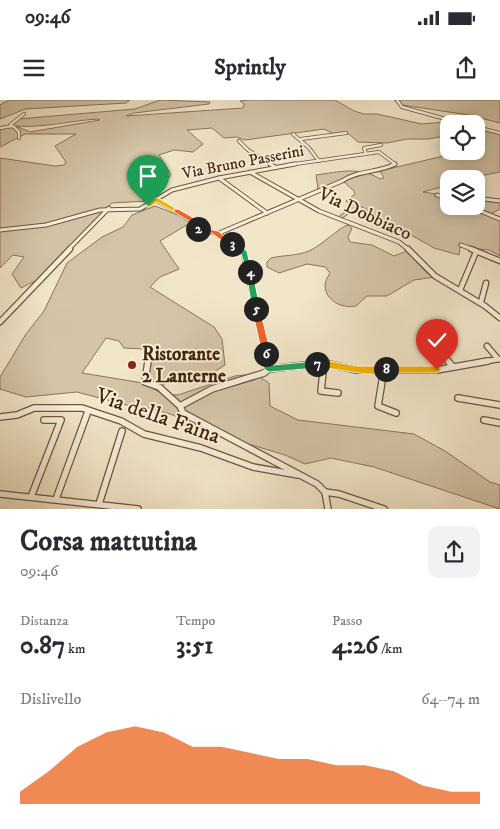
<!DOCTYPE html>
<html lang="it">
<meta charset="utf-8">
<style>
body{margin:0;font-family:"IM FELL DW Pica",serif;background:#f2f2f3;color:#2b2b33;height:100vh;display:flex;flex-direction:column;font-size:19px;white-space:nowrap}
*{box-sizing:border-box;margin:0}
p{font-size:16px;color:#7c7c81}
.icon{flex:none;width:28px;height:28px;fill:none;stroke:currentColor;stroke-width:2;stroke-linecap:round;stroke-linejoin:round}
.map{position:relative;height:409px;overflow:hidden}
.drawer{display:flex;flex-direction:column;background:#fff;flex:1}
.drawer>*{flex:none}
.controls{position:absolute;left:440px;top:15px;display:grid;gap:10px}
.controls a{display:grid;place-items:center;width:45px;height:45px;border-radius:10px;background:#fff;box-shadow:0 2px 12px #0003;font-size:25px}
.pin{position:absolute;display:grid;place-items:center;width:42px;height:42px;color:#fff;margin:-51px -21px;border-radius:50% 50% 50% 0;rotate:-45deg;box-shadow:0 0 5px #0007}
.pin .icon{rotate:45deg}
.km{position:absolute;width:25px;height:25px;margin:-12px;border-radius:50%;background:#222;color:#fff;font-size:14px;line-height:25px;text-align:center}
.round{display:grid;place-items:center;flex:none;width:52px;height:52px;border-radius:10px;background:#f2f2f3}
.headline{display:flex;align-items:center;justify-content:space-between;height:85px;padding:0 20px}
h1{font-size:28px;font-weight:700;line-height:38px}
.figures{display:grid;grid-template-columns:repeat(3,1fr);gap:8px;height:85px;padding:5px 20px}
.figures div{display:grid;align-content:center}
.figures b{font-size:25px;font-weight:700}
.figures small{font-size:14px;font-weight:400}
.figures p{font-size:14px}
.chart{height:140px;padding:10px 20px}
.chart p{display:flex;justify-content:space-between}
.chart svg{width:100%;height:90px;margin-top:5px;fill:#ea580c;opacity:.7}
.status{display:flex;justify-content:space-between;align-items:center;height:35px;padding:0 25px;background:#fff;direction:ltr}
.status svg{height:14px;fill:currentColor}
header{display:flex;justify-content:space-between;align-items:center;height:65px;padding:0 20px;background:#fff;font-size:22px;font-weight:700}
.map>svg:first-child{display:block}
</style>
<div class="status"><b>09:46</b><svg viewBox="0 0 49 12"><path d="M0 12V9h3v3zM5 12V6h3v6zM10 12V3h3v9zM15 12V0h3v12zM26 1h20v11H26zM47 4h2v5h-2z"/></svg></div>
<header><svg class="icon" aria-label="menu" viewBox="0 0 24 24"><path d="M4 6h16M4 12h16M4 18h16"/></svg>Sprintly<svg class="icon" aria-label="share" viewBox="0 0 24 24"><path d="M12 15V3M7 8l5-5 5 5M5 13v7h14v-7"/></svg></header>
<div class="map">
<svg width="500" height="409" viewBox="0 0 500 409">
<rect width="100%" height="100%" fill="#f2e6c9"/>
<filter id="stains"><feTurbulence type="fractalNoise" baseFrequency=".004" numOctaves="4"/><feColorMatrix values="0 0 0 0 .2 0 0 0 0 .09 0 0 0 0 .02 0 0 0 .5 -.17"/></filter>
<radialGradient id="worn" r=".72"><stop offset=".6" stop-color="#630" stop-opacity="0"/><stop offset="1" stop-color="#630" stop-opacity=".3"/></radialGradient>
<!-- green -->
<g fill="#d4c5a8" stroke="#8b7558" fill-rule="evenodd">
<path d="M9,0H130L126,3L25,9L0,19V5Z"/>
<path d="M160,0L210,2L209,4L134,13L126,16L243,8L244,4L240,1L249,0H335L354,11L364,14H377L422,24L445,22L453,24H449V35L429,39H407L387,43L358,42L349,34H334L324,29L245,40L236,37L224,38L212,28L187,30L203,44L193,52L174,50L159,55L171,74L169,78L135,81L137,92L151,93L148,101L112,103L45,176L21,188L12,174L24,157L13,155L0,168V58L55,66L64,65L66,62L55,46L76,34H25L0,47V27L11,26L18,19L135,9ZM97,19L100,20L30,32L16,26C43,28 69,21 97,19Z"/>
<path d="M394,0H500V23L469,15L402,5Z"/>
<path d="M476,27L500,33V72L465,79H449V85L423,92L449,96V106H476V99L500,102V109L489,115L500,119V156L489,150L460,147L459,155L434,148L360,106L341,119L337,118L352,106L346,101L355,94L354,91L344,82L322,89H318L316,75C338,72 360,66 380,79L384,78L380,71L452,54L476,51Z"/>
<path d="M155,106L178,115L190,123L160,141L179,169L160,177L150,187L214,227L222,239L225,265L209,275H182L161,286L148,280L151,258H163V250L124,248L119,241L106,238L82,273L143,283L163,294L178,295L235,276L255,274L269,283L270,306L298,320L414,334L445,351L490,382L500,385V409L374,367L331,358L305,364L285,355L222,336L173,315L151,308H138L77,292L26,297L0,289V277L26,234L44,211L67,163L102,137L123,127L132,115Z"/>
<path d="M348,125L352,128L348,137L350,142L372,145L394,156L407,151L426,172L435,177L414,180L387,196H367L356,206C343,209 325,201 325,185C325,181 328,177 330,173L325,167L307,164L279,173L267,167V162L271,158C284,155 297,156 309,151C321,146 341,126 348,125Z"/>
</g>
<g fill="none" stroke-linecap="round" stroke-linejoin="round">
<!-- street-far3 casing -->
<g stroke="#6e5539" stroke-width="4">
<g id="street-far3">
<path d="M397,0L402,7L464,24"/>
<path d="M10,25L24,14"/>
<path d="M476,27L500,33"/>
<path d="M0,28L13,26L19,32V38"/>
<path d="M293,34L309,48L319,61"/>
<path d="M301,39L346,33"/>
<path d="M239,41L248,50L272,65"/>
<path d="M366,54L364,48L381,45"/>
<path d="M288,65L379,52L395,64L392,65"/>
</g>
</g>
<!-- street-far2 casing -->
<g stroke="#6e5539" stroke-width="5">
<g id="street-far2">
<path d="M270,64L275,67"/>
<path d="M250,72L319,111L399,142L409,150"/>
<path d="M219,78L267,113"/>
<path d="M437,95L449,99"/>
<path d="M476,98L500,101"/>
<path d="M156,100L199,124L200,126L197,128L202,132C217,128 229,142 240,150"/>
<path d="M468,106L500,119"/>
<path d="M0,130L46,125L100,110L140,109L172,90L219,78L295,64"/>
<path d="M217,134L342,81C358,70 378,73 395,64"/>
<path d="M461,145L474,150"/>
<path d="M68,150L109,108"/>
</g>
</g>
<!-- street-far1 casing -->
<g stroke="#6e5539" stroke-width="7">
<g id="street-far1">
<path d="M239,149L244,153L268,262"/>
<path d="M408,149L435,176L485,206L500,218"/>
<path d="M471,149L500,161"/>
<path d="M460,190L476,152"/>
<path d="M481,202L486,183"/>
<path d="M0,222L70,149"/>
<path d="M487,246L498,259"/>
<path d="M148,262L149,256"/>
<path d="M449,262L433,241L451,236"/>
<path d="M481,262L500,259"/>
</g>
</g>
<!-- street casing -->
<g stroke="#6e5539" stroke-width="8">
<g id="street">
<path d="M148,261L145,282L159,287L180,306"/>
<path d="M267,261L269,269L264,273L212,289L180,306L183,313L317,384L325,392L328,409"/>
<path d="M448,261L453,267"/>
<path d="M324,263L321,291L338,293"/>
<path d="M269,269L324,263L357,270H437L488,261"/>
<path d="M384,269L378,306L396,313"/>
<path d="M458,298L500,305"/>
<path d="M0,317L17,315L34,308H82L121,321L144,334L201,348L253,367L298,375"/>
<path d="M484,320L500,323"/>
<path d="M325,392L339,394L384,409"/>
<path d="M0,394L138,409"/>
<path d="M31,397L61,320H44"/>
<path d="M56,399L87,314"/>
<path d="M99,404L122,331"/>
</g>
</g>
<!-- street-far3 -->
<use href="#street-far3" stroke="#f7efdc" stroke-width="2.5"/>
<!-- street-far2 -->
<use href="#street-far2" stroke="#f7efdc" stroke-width="3"/>
<!-- street-far1 -->
<use href="#street-far1" stroke="#f7efdc" stroke-width="4.5"/>
<!-- street -->
<use href="#street" stroke="#f7efdc" stroke-width="5.5"/>
</g>
<!-- split-1 -->
<path fill="#f5b400" stroke="#fff" d="M154,98H158L179,110L174,112L156,102L150,107H146Z"/>
<!-- split-2 -->
<path fill="#f0652b" stroke="#fff" d="M174,109H178L201,122L200,131H196L195,125L174,112Z"/>
<!-- split-3 -->
<path fill="#f0652b" stroke="#fff" d="M198,127L218,131L235,144L229,146L210,132L200,134L195,129Z"/>
<!-- split-4 -->
<path fill="#22a559" stroke="#fff" d="M229,143H234L247,151L252,174H247L241,154L229,146Z"/>
<!-- split-5 -->
<path fill="#22a559" stroke="#fff" d="M250,170L253,172L260,209L256,212L252,209L246,172Z"/>
<!-- split-6 -->
<path fill="#f0652b" stroke="#fff" d="M256,206L260,209L271,254L266,257L262,254L252,209Z"/>
<!-- split-7 -->
<path fill="#22a559" stroke="#fff" d="M266,250L271,254L273,265L317,261L322,264L317,268L269,272L264,269L262,254Z"/>
<!-- split-8 -->
<path fill="#f5b400" stroke="#fff" d="M324,260L357,266H386L391,269C380,282 334,266 317,268L312,264L314,262Z"/>
<!-- split-9 -->
<path fill="#f5b400" stroke="#fff" d="M386,266H437L442,270L437,273H386L382,269Z"/>
<!-- markers -->
<circle fill="#8f2418" stroke="#f7efdc" stroke-width="2" cx="132" cy="265" r="5"/>
<g text-anchor="middle" dominant-baseline="central" stroke-width="4" stroke-linejoin="round" paint-order="stroke">
<!-- far-street labels -->
<g font-size="16" fill="#422509" stroke="#f7efdc">
<text transform="translate(243 62) rotate(-11)">Via Bruno Passerini</text>
</g>
<!-- street labels -->
<g font-size="19" fill="#422509" stroke="#f7efdc">
<text transform="translate(365 114) rotate(25)">Via Dobbiaco</text>
</g>
<!-- poi labels -->
<g font-size="19" font-weight="bold" fill="#422509" stroke="#f7efdc" text-anchor="start">
<text x="142" y="254">Ristorante<tspan x="142" dy="22">2 Lanterne</tspan></text>
</g>
<!-- near-street labels -->
<g font-size="22" fill="#422509" stroke="#f7efdc">
<text transform="translate(158 316) rotate(19)">Via della Faina</text>
</g>
</g>
<rect width="100%" height="100%" filter="url(#stains)"/>
<rect width="100%" height="100%" fill="url(#worn)"/>
</svg>
<div class="controls">
<a><svg class="icon" aria-label="locate" viewBox="0 0 24 24"><circle cx="12" cy="12" r="6"/><path d="M12 2v4M12 18v4M2 12h4M18 12h4"/></svg></a>
<a><svg class="icon" aria-label="layers" viewBox="0 0 24 24"><path d="M12 4l9 5-9 5-9-5zM3 14l9 5 9-5"/></svg></a>
</div>
<div class="pin" style="left:148px;top:106px;background:#1e9e55"><svg class="icon" aria-label="arrive" viewBox="0 0 24 24"><path d="M6 21V4h12l-3 4 3 4H6"/></svg></div>
<div class="pin" style="left:437px;top:270px;background:#d93025"><svg class="icon" aria-label="check" viewBox="0 0 24 24"><path d="M5 12l5 5 9-10"/></svg></div>
<b class="km" style="left:198px;top:129px">2</b>
<b class="km" style="left:232px;top:144px">3</b>
<b class="km" style="left:250px;top:172px">4</b>
<b class="km" style="left:256px;top:209px">5</b>
<b class="km" style="left:266px;top:254px">6</b>
<b class="km" style="left:317px;top:264px">7</b>
<b class="km" style="left:386px;top:269px">8</b>
</div>
<section class="drawer">
<div class="headline"><div><h1>Corsa mattutina</h1><p>09:46</p></div><a class="round"><svg class="icon" aria-label="share" viewBox="0 0 24 24"><path d="M12 15V3M7 8l5-5 5 5M5 13v7h14v-7"/></svg></a></div>
<div class="figures">
<div><p>Distanza</p><b>0.87<small> km</small></b></div>
<div><p>Tempo</p><b>3:51</b></div>
<div><p>Passo</p><b>4:26<small> /km</small></b></div>
</div>
<div class="chart"><p><span>Dislivello</span>64–74 m</p>
<svg viewBox="0 0 160 44" preserveAspectRatio="none"><path d="M0 44V38L10 28L20 16L30 9L40 6L50 9L60 16L70 16L80 19L90 22L100 22L110 25L120 25L130 28L140 35L150 38L160 38V44z"/></svg>
</div>
</section>
